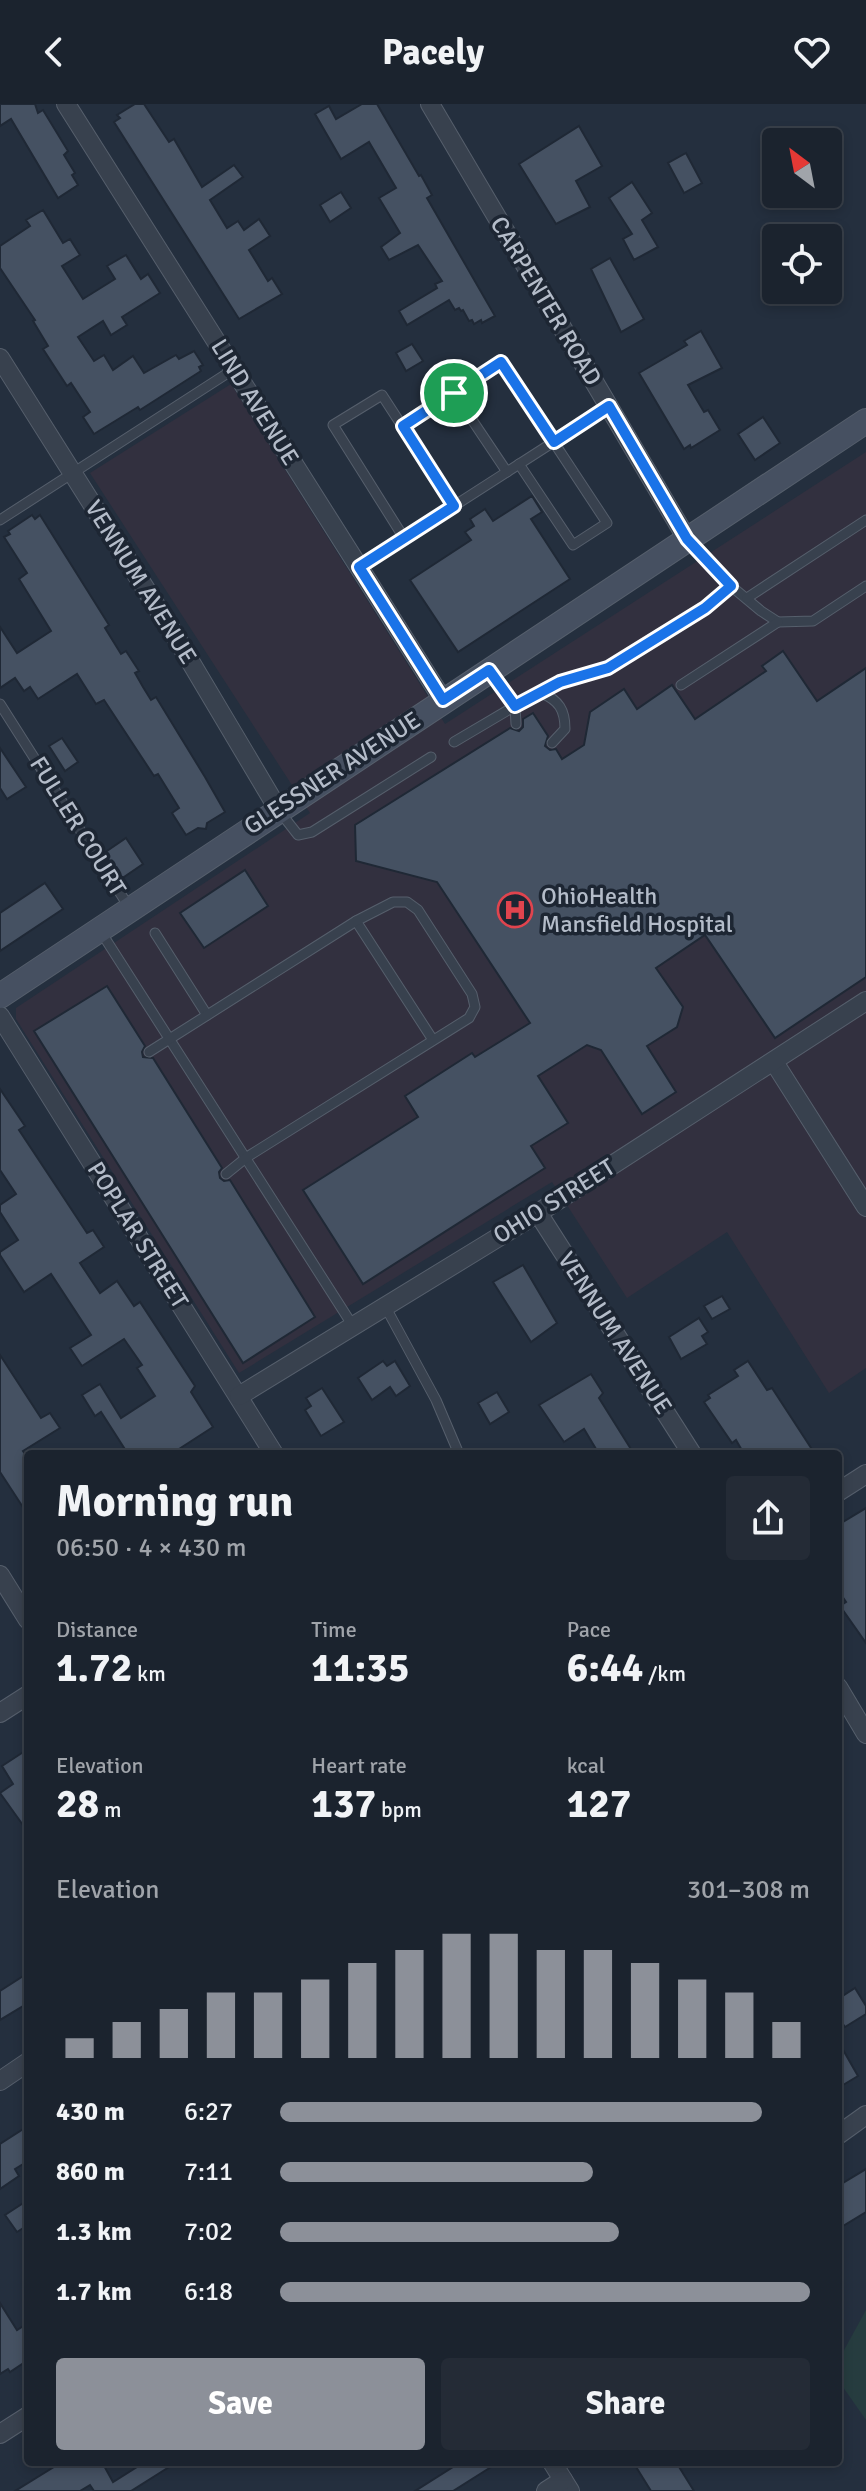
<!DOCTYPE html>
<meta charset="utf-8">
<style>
body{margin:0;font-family:Signika,sans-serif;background:#242b36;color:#f1f3f6;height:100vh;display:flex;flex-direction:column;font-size:30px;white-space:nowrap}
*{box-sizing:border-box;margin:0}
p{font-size:26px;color:#a0a4aa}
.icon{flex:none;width:44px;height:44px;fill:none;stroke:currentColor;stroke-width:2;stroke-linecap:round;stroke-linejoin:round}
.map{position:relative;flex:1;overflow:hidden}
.drawer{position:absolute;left:24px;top:1346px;width:818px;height:1016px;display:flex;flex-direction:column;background:#1b232e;border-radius:8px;box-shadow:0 4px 12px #0003,0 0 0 2px #39404a}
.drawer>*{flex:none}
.needle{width:52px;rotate:328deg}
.fabs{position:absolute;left:762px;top:24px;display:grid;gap:16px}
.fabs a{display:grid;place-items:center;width:80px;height:80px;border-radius:8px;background:#1b232e;box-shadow:0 4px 12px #0003,0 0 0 2px #39404a;font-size:40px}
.pin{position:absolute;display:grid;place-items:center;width:68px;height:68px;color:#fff;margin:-34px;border:4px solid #fff;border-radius:50%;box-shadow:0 2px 8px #0007}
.round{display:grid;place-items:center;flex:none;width:84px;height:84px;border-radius:8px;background:#242b36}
.headline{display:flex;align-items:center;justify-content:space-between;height:136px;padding:0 32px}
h1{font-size:44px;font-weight:700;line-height:60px}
.figures{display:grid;grid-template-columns:repeat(3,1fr);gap:12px;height:136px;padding:8px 32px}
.figures div{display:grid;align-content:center}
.figures b{font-size:40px;font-weight:700}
.figures small{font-size:22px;font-weight:400}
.figures p{font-size:22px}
.chart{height:224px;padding:16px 32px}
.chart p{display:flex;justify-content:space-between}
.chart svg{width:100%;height:144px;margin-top:8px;stroke:#8c9099;stroke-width:6}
.action{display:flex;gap:16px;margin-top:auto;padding:16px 32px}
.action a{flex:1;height:92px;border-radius:8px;background:#8c9099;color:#fff;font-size:32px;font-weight:700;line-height:92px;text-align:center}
.action a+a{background:#242b36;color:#f1f3f6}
ul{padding:0 32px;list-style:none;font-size:26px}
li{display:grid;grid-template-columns:128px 96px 1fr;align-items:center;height:60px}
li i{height:20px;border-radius:10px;background:#8c9099}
header{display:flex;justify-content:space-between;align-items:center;height:104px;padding:0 32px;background:#1b232e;font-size:36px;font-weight:700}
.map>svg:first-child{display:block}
</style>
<header><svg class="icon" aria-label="back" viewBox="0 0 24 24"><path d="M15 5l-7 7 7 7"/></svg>Pacely<svg class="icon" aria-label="heart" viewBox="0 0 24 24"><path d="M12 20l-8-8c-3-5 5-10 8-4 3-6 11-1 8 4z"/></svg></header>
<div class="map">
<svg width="866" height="2387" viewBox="0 0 866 2387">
<rect width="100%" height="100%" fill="#242f3e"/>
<!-- medical -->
<path fill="#32303f" d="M231,280L445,620L866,348V1264L829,1289L727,1128L627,1194L552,1078L239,1269L16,915V904L310,709L90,369Z"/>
<!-- green -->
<path fill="#263c3f" d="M866,2206V2316L838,2276L843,2248Z"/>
<!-- building -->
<g fill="#455162" stroke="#1f2835" stroke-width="2">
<path d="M0,0H35L38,9L43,6L68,47L64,51L75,69L72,71L78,81L58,94L11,15L0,22Z"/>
<path d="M135,0H144L169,38L174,35L202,83L234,61L243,73L210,96L227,124L238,117L244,126L259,115L270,132L249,146L268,177L272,174L282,190L239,215L114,18L120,14L117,11Z"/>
<path d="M362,0H377L419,72L421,71L432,91L427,94L495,212L482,219L481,216L474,220L472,216L469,217L463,206L461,207L459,204L455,206L449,196L407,221L399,207L437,184L435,180L442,177L418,141L389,156L381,143L400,129L379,94L396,84L369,38L341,55L315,10L329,2L336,15Z"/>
<path d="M579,22L602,62L576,77L590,103L556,120L519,60Z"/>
<path d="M686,49L702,79L684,89L668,59Z"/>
<path d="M632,78L652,109L642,116L658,143L634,156L623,135L632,130L609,94Z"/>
<path d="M341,88L351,104L330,118L320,101Z"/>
<path d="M43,106L63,139L70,135L80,151L62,162L83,195L115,175L107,162L126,151L141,175L148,170L160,189L122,213L127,221L111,231L103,217L78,233L94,257L104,251L113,266L133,252L144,269L176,251L179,255L194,247L203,261L199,263L201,267L140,306L138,303L94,330L83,313L90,308L71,279L67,282L43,245L48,242L33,217L35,216L0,164V142L30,122L26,116Z"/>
<path d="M610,154L644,215L621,228L591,165Z"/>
<path d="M701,227L722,264L688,281L704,308L708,306L720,326L691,344L690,341L684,345L639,269L687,241L684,237Z"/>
<path d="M412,240L423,257L406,267L396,249Z"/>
<path d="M763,313L780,339L755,356L738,330Z"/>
<path d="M532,392L542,408L531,415L570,475L458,548L410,476L471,436L465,428L474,422L470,415L485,405L493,417Z"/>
<path d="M32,411L35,415L40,411L109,521L105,524L121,550L126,547L139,567L135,569L143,583L151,596L156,593L205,673L225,708L207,719L206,725L198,724L186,731L172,709L179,704L158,670L154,672L104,596L96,600L77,570L38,595L30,583L24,587L15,574L0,584V523L17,549L51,527L19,475L27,469L4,433L10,430L8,427Z"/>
<path d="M783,547L817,597L866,564V873L775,934L705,831L656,864L683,903L677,923L647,942L676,988L642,1010L601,946L587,941L538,972L568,1019L531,1042L545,1064L363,1180L303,1086L418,1013L405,992L472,949L475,953L530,919L437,778L356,757L355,721L510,624L519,627L523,623V615L533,609L548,632L545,642L550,646L556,645L562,655L584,641L590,608L624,585L637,605L672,581L695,615L766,567L762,562Z"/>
<path d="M62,634L78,658L65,667L49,642Z"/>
<path d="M0,644L26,683L7,695L0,684Z"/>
<path d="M126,734L143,760L121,775L104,749Z"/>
<path d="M245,766L268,802L204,844L180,809Z"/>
<path d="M45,779L63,805L0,847V809Z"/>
<path d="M107,882L145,942L142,948L143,953L153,954L222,1064L219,1068L220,1074L224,1077L230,1076L315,1213L243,1259L34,927Z"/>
<path d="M0,985L25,1022L19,1026L60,1088L87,1129L93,1126L104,1143L80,1159L100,1189L117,1177L134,1202L140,1198L195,1282L191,1288L213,1323L179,1345L182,1350H128L101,1308L95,1312L82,1291L100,1280L121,1314L155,1292L137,1264L142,1261L124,1235L82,1262L70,1244L91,1231L51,1170L24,1188L0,1151V1148L18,1136L0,1108V1101L16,1090L0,1066Z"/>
<path d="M523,1161L557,1219L531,1238L493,1178Z"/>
<path d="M722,1192L730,1205L712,1215L704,1202Z"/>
<path d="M699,1214L708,1228L702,1232L707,1240L681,1255L669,1233Z"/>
<path d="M0,1251L41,1314L50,1309L60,1324L23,1347L28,1355V1411L0,1368Z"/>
<path d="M383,1257L387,1262L395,1257L410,1282L396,1292L390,1283L372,1296L358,1274Z"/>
<path d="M748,1257L767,1286L772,1284L815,1350H744L736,1336L732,1339L704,1298L710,1294L708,1291L738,1272L734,1266Z"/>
<path d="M591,1270L603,1289L599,1294L634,1350H599L584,1325L564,1338L539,1301Z"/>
<path d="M322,1284L344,1318L321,1332L305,1306L311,1302L306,1294Z"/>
<path d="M497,1288L509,1308L490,1320L478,1299Z"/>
<path d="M866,1404V1539L840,1502L846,1498L838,1486V1421Z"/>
<path d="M28,1645V1728L0,1689L13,1680L2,1662Z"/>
<path d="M28,1869V1899L0,1916V1887Z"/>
<path d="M855,1884L866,1902V1910L845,1923L838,1913V1895Z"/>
<path d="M838,1937L858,1972L838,1984Z"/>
<path d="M28,2022V2057L15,2065L19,2072L0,2085V2040Z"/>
<path d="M866,2065V2108L838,2125V2082Z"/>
<path d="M28,2096V2121L17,2128L5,2111Z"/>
<path d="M0,2199L17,2226L28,2219V2256L10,2268L8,2265L0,2270Z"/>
<path d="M62,2358H102L113,2378L145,2358H177L131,2387H94L90,2381L80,2387H15Z"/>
<path d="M461,2358H499L453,2387H415Z"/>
<path d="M633,2358H676L694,2387H651Z"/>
</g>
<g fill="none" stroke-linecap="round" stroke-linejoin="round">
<!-- lane casing -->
<g stroke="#565f6c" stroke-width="11">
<g id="lane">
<path d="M454,289L507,368"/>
<path d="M403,322L501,258L607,419L573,441L519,360"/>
<path d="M0,416L234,265"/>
<path d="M404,434L333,321L382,291L454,402"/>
<path d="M689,438L731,482L761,507L778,518L813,517L866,482"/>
<path d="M359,463L608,303"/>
<path d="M747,494L866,416"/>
<path d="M491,569L515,602L572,573L608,564L705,504L731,482"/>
<path d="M681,581L778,518"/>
<path d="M541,589C559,596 565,606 565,625L552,639"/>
<path d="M0,600L129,803"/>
<path d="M454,638L515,602L516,620"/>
<path d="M280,708L298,731L312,728L431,653"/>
<path d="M356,817L433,936"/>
<path d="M101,828L353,1222"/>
<path d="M155,829L207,911"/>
<path d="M149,948L356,817L393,798H407L418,806L472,890L475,903L469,914L247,1053L226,1070"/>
<path d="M385,1202L436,1296L459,1350"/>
</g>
</g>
<!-- street casing -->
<g stroke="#565f6c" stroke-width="20">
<g id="street">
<path d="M66,0L443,596"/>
<path d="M430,0L687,435"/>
<path d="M0,254L174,530L278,705"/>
<path d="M0,912L274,1350"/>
<path d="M774,958L866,1103"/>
<path d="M538,1109L692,1350"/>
<path d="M239,1292L538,1109L866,897"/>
<path d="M838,1388L866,1370"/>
<path d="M0,1471L28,1516"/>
<path d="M838,1583L866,1630"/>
<path d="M0,1609L28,1591"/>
<path d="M0,1977L28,1958"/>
<path d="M838,2031L866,2011"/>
<path d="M0,2330L28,2312"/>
<path d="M552,2358L570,2387"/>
<path d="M546,2387L563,2376"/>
</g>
</g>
<!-- secondary casing -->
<g stroke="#565f6c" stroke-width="26">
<path id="secondary" d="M0,892L866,317"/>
</g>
<!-- lane -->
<use href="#lane" stroke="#38414e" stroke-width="9"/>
<!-- street -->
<use href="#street" stroke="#38414e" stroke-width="18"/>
<!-- secondary -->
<use href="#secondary" stroke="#465061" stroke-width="24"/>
</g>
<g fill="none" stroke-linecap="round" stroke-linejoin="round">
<!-- route casing -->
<g stroke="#fff" stroke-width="16">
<path id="route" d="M501,258L554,338L609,302L687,435L731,482L705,504L608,564L560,578L515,602L489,566L443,596L359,463L454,402L403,322Z"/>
</g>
<!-- route -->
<use href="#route" stroke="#1a73e8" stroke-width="10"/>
</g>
<!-- icons -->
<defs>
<g id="hospital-ring" transform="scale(1.8)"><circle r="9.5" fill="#1d2633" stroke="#e0444e" stroke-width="1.5"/><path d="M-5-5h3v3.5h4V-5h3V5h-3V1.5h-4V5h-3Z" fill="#e0444e"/></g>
</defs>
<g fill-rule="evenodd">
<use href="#hospital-ring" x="515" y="806"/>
</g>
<g text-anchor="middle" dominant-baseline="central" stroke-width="7" stroke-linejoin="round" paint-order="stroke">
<!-- street labels -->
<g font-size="24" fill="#b4bcc9" stroke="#1d2633">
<text transform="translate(546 197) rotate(59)">CARPENTER ROAD</text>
<text transform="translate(255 298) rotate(58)">LIND AVENUE</text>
<text transform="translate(141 478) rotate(58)">VENNUM AVENUE</text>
<text transform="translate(332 669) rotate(-33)">GLESSNER AVENUE</text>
<text transform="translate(78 722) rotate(58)">FULLER COURT</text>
<text transform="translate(554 1097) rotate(-32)">OHIO STREET</text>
<text transform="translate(138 1131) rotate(58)">POPLAR STREET</text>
<text transform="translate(615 1229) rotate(57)">VENNUM AVENUE</text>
</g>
<!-- poi labels -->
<g font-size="24" fill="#b4bcc9" stroke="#1d2633" text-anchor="start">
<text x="541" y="792">OhioHealth<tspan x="541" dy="28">Mansfield Hospital</tspan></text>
</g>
</g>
</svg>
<div class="fabs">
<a><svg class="needle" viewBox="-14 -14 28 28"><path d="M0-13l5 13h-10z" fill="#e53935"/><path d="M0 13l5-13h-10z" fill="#a0a4aa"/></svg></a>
<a><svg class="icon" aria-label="locate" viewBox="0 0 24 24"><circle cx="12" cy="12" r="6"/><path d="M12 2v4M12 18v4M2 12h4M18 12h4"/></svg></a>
</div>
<div class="pin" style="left:454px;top:289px;background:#1e9e55"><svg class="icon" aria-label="arrive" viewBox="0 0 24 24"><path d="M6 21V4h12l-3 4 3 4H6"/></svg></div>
<section class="drawer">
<div class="headline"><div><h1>Morning run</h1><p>06:50 · 4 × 430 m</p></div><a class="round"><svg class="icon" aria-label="share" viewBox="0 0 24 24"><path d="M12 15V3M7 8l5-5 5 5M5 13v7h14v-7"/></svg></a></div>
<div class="figures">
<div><p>Distance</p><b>1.72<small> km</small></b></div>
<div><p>Time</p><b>11:35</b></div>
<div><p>Pace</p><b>6:44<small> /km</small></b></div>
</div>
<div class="figures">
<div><p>Elevation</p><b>28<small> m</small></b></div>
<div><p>Heart rate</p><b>137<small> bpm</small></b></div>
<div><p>kcal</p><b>127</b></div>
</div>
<div class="chart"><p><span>Elevation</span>301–308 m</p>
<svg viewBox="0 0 160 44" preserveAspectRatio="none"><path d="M5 44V38M15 44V33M25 44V29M35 44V24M45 44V24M55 44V20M65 44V15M75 44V11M85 44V6M95 44V6M105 44V11M115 44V11M125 44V15M135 44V20M145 44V24M155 44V33"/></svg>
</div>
<ul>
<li><b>430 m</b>6:27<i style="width:91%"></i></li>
<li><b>860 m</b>7:11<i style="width:59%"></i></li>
<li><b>1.3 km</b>7:02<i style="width:64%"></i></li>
<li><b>1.7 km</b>6:18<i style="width:100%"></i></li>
</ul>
<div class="action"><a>Save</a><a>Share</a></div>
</section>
</div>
